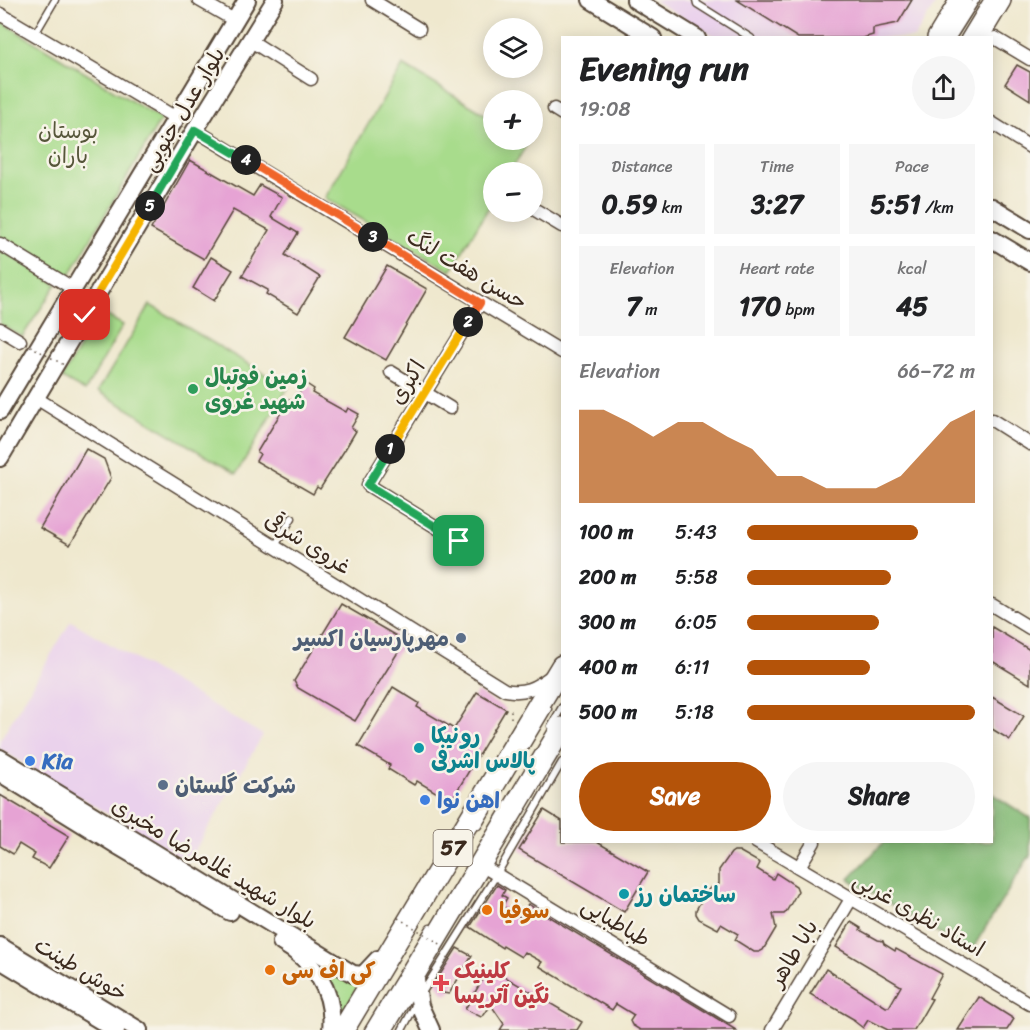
<!DOCTYPE html>
<meta charset="utf-8">
<style>
body{margin:0;font-family:Sriracha,"Playpen Sans Arabic",sans-serif;background:#f6f6f6;color:#202124;height:100vh;display:flex;flex-direction:column;font-size:22px;white-space:nowrap}
*{box-sizing:border-box;margin:0}
p{font-size:20px;color:#757577}
.icon{flex:none;width:33px;height:33px;fill:none;stroke:currentColor;stroke-width:2;stroke-linecap:round;stroke-linejoin:round}
.map{position:relative;flex:1;overflow:hidden}
.sheet{position:absolute;left:561px;top:36px;width:432px;height:807px;display:flex;flex-direction:column;background:#fff;border-radius:0px;box-shadow:0 3px 15px #0003}
.sheet>*{flex:none}
.fabs{position:absolute;left:483px;top:18px;display:grid;gap:12px}
.fabs a{display:grid;place-items:center;width:60px;height:60px;border-radius:50%;background:#fff;box-shadow:0 3px 15px #0003;font-size:30px}
.pin{position:absolute;display:grid;place-items:center;width:51px;height:51px;color:#fff;margin:-26px;border-radius:12px;box-shadow:0 3px 9px #0006}
.km{position:absolute;width:30px;height:30px;margin:-15px;border-radius:50%;background:#222;color:#fff;font-size:16px;line-height:30px;text-align:center}
.round{display:grid;place-items:center;flex:none;width:63px;height:63px;border-radius:32px;background:#f6f6f6}
.summary{display:flex;align-items:center;justify-content:space-between;height:102px;padding:0 18px}
h1{font-size:33px;font-weight:700;line-height:45px}
.metrics{display:grid;grid-template-columns:repeat(3,1fr);gap:9px;height:102px;padding:6px 18px}
.metrics div{display:grid;align-content:center;border-radius:0px;background:#f6f6f6;text-align:center}
.metrics b{font-size:26px;font-weight:700}
.metrics small{font-size:16px;font-weight:400}
.metrics p{font-size:16px}
.chart{height:168px;padding:12px 18px}
.chart p{display:flex;justify-content:space-between}
.chart svg{width:100%;height:108px;margin-top:6px;fill:#b45309;opacity:.7}
.cta{display:flex;gap:12px;margin-top:auto;padding:12px 18px}
.cta a{flex:1;height:69px;border-radius:36px;background:#b45309;color:#fff;font-size:24px;font-weight:700;line-height:69px;text-align:center}
.cta a+a{background:#f6f6f6;color:#202124}
ul{padding:0 18px;list-style:none;font-size:20px}
li{display:grid;grid-template-columns:96px 72px 1fr;align-items:center;height:45px}
li i{height:15px;border-radius:8px;background:#b45309}
.map>svg:first-child{display:block}
</style>
<div class="map">
<svg width="1030" height="1030" viewBox="0 0 1030 1030">
<rect width="100%" height="100%" fill="#f7f3e8"/>
<filter id="ink" filterUnits="userSpaceOnUse"><feTurbulence type="fractalNoise" baseFrequency=".0167" numOctaves="2"/><feDisplacementMap in="SourceGraphic" scale="12" xChannelSelector="R" yChannelSelector="G"/><feConvolveMatrix kernelMatrix="1 2 1 2 8 2 1 2 1" color-interpolation-filters="sRGB"/></filter>
<filter id="wash" filterUnits="userSpaceOnUse"><feTurbulence type="fractalNoise" baseFrequency=".008" numOctaves="4" result="noise"/><feDisplacementMap in="SourceGraphic" scale="24" xChannelSelector="R" yChannelSelector="G"/><feGaussianBlur stdDeviation="1.35" result="paint"/><feColorMatrix in="noise" values="0 0 0 0 0 0 0 0 0 0 0 0 0 0 0 0 0 1.4 0 .05"/><feComposite in="paint" operator="in"/></filter>
<g filter="url(#wash)">
<rect width="100%" height="100%" fill="#efe8ce"/>
<!-- built -->
<g fill="#ead1ec">
<path d="M653,0H938L914,38L717,37Z"/>
<path d="M71,621L263,735L188,862L0,749V740Z"/>
</g>
<!-- green -->
<g fill="#a8dc8c" stroke="#728355" stroke-width="1.5">
<path d="M0,21L161,119L68,278L0,238Z"/>
<path d="M403,65L493,119L494,140L529,141L510,172H494L493,200L451,271L325,198Z"/>
<path d="M0,249L57,284L22,337L0,324Z"/>
<path d="M150,305L288,388L236,474L98,391Z"/>
<path d="M100,312L123,325L85,391L62,378Z"/>
<path d="M328,966L362,978L337,1030L326,975Z"/>
</g>
<!-- forest -->
<path fill="#86bc78" stroke="#60734b" stroke-width="1.5" d="M992,794L1030,818V855L970,953L849,879L884,842H992Z"/>
<g id="blocks">
<!-- building -->
<g fill="#e6a3d4">
<path d="M737,0H912L898,23L873,28V35L863,38H798Z"/>
<path d="M1017,65L1030,72V100L1005,84Z"/>
<path d="M190,160L253,196L260,185L282,197L271,217L298,233L285,255L320,277L298,313L266,294L268,290L242,276L269,230L233,210L204,259L151,229Z"/>
<path d="M211,257L233,270L214,301L193,288Z"/>
<path d="M387,266L427,289L386,360L345,337Z"/>
<path d="M305,383L314,389L312,393L346,412L348,408L359,414L351,428L356,431L344,451L320,489L317,487L313,494L256,461L260,454L257,452L289,399L294,402Z"/>
<path d="M86,449L104,459L111,478L70,545L40,528Z"/>
<path d="M341,604L405,641L355,721L298,688L294,681Z"/>
<path d="M992,627L1030,650V684L992,661Z"/>
<path d="M393,687L419,703L417,707L454,729L477,692L506,709L451,801L417,781L414,785L388,769L390,765L358,746Z"/>
<path d="M992,697L1024,716L1010,740L992,729Z"/>
<path d="M0,795L69,836L49,868L32,859L35,854L19,844L13,854L0,846Z"/>
<path d="M544,810L562,821V842H597L648,872L624,912L519,850Z"/>
<path d="M734,851H739L760,863L757,869L773,879L776,873L796,886L798,891L786,912L784,914H773L776,928L763,950L759,952H754L735,940L738,934L721,924L718,929L699,919L696,914V910L707,890L719,884V870L731,853Z"/>
<path d="M497,885L505,890L502,895L507,898L502,906L520,917L528,904L736,1030H640L632,1025L630,1021L634,1015L616,1004L612,1010L539,966L542,962L524,952L521,957L503,946L502,948L470,927Z"/>
<path d="M851,922L861,928L860,930L878,940L883,941L884,944L895,951L896,949L942,974L929,998L932,999L914,1030H888L868,1020L863,1028L854,1021L855,1020L810,994L826,969L886,1007H889L901,986L836,947Z"/>
<path d="M457,948L472,956L449,994L443,993L436,981Z"/>
<path d="M495,971L582,1022L577,1030H500L504,1024L491,1005L484,1015L481,1017L465,1009L487,972L492,974Z"/>
<path d="M979,997L1014,1019L1007,1030H958Z"/>
</g>
</g>
</g>
<g filter="url(#ink)">
<use href="#blocks" fill-opacity="0" stroke="#564638" stroke-width="1.5"/>
<g fill="none" stroke-linecap="round" stroke-linejoin="round">
<!-- lane casing -->
<g stroke="#564638" stroke-width="9">
<g id="lane">
<path d="M696,0L697,4L751,38"/>
<path d="M35,34L55,0"/>
<path d="M952,38L976,0"/>
<path d="M964,38L987,0"/>
<path d="M275,546L292,518"/>
<path d="M551,726L562,707"/>
<path d="M478,826L548,709"/>
<path d="M422,993L497,874L562,762"/>
<path d="M368,1030L430,928"/>
<path d="M402,1030L416,1004"/>
</g>
</g>
<!-- street casing -->
<g stroke="#564638" stroke-width="15">
<g id="street">
<path d="M199,0L234,20"/>
<path d="M372,0L419,29"/>
<path d="M0,14L176,118"/>
<path d="M995,38L1030,59"/>
<path d="M251,41L311,79"/>
<path d="M554,109L562,114"/>
<path d="M992,123L1030,147"/>
<path d="M195,130L562,352"/>
<path d="M532,208L562,226"/>
<path d="M0,244L74,289"/>
<path d="M0,329L20,341"/>
<path d="M391,372L450,408"/>
<path d="M36,398L505,690C524,694 535,688 550,677"/>
<path d="M992,420L1030,444"/>
<path d="M459,541L368,485L480,303"/>
<path d="M992,605L1030,628"/>
<path d="M756,842L1030,1004"/>
<path d="M481,865L729,1016"/>
<path d="M799,867L814,842"/>
<path d="M772,1030L851,899"/>
</g>
</g>
<!-- secondary casing -->
<g stroke="#564638" stroke-width="20">
<g id="secondary">
<path d="M591,0L653,38"/>
<path d="M635,0L697,38"/>
<path d="M992,207L1030,230"/>
<path d="M992,239L1030,262"/>
<path d="M0,411L247,0"/>
<path d="M0,458L195,130L275,0"/>
<path d="M0,758L353,974L363,975L378,959"/>
<path d="M0,773L118,846L230,912"/>
<path d="M281,942C314,961 335,991 331,1030"/>
<path d="M0,946L139,1030"/>
<path d="M0,960L116,1030"/>
<path d="M415,973L420,1006L431,1030"/>
</g>
</g>
<!-- highway casing -->
<g stroke="#564638" stroke-width="24">
<g id="highway">
<path d="M938,38L961,0"/>
<path d="M977,38L1000,0"/>
<path d="M343,1030L562,666"/>
<path d="M381,1030L562,728"/>
</g>
</g>
<!-- path -->
<path stroke="#564638" stroke-width="1.5" stroke-dasharray="1.5 4.5" stroke-linecap="butt" d="M511,718V710"/>
<!-- lane -->
<use href="#lane" stroke="#fff" stroke-width="6"/>
<!-- street -->
<use href="#street" stroke="#fff" stroke-width="12"/>
<!-- secondary -->
<use href="#secondary" stroke="#fff" stroke-width="16"/>
<!-- highway -->
<use href="#highway" stroke="#fff" stroke-width="21"/>
<!-- path-bridge -->
<g stroke="#564638" stroke-width="1.5" stroke-dasharray="1.5 4.5" stroke-linecap="butt">
<path d="M25,343L64,365"/>
<path d="M398,918L442,945"/>
</g>
</g>
</g>
<g fill="none" stroke-linecap="round" stroke-linejoin="round" filter="url(#ink)">
<!-- split-1 casing -->
<g stroke="#fff" stroke-width="12">
<path id="split-1" d="M390,449L368,485L459,541"/>
</g>
<!-- split-2 casing -->
<g stroke="#fff" stroke-width="12">
<path id="split-2" d="M390,449L468,322"/>
</g>
<!-- split-3 casing -->
<g stroke="#fff" stroke-width="12">
<path id="split-3" d="M373,237L480,303L468,322"/>
</g>
<!-- split-4 casing -->
<g stroke="#fff" stroke-width="12">
<path id="split-4" d="M246,160L373,237"/>
</g>
<!-- split-5 casing -->
<g stroke="#fff" stroke-width="12">
<path id="split-5" d="M150,206L195,130L246,160"/>
</g>
<!-- split-6 casing -->
<g stroke="#fff" stroke-width="12">
<path id="split-6" d="M85,315L150,206"/>
</g>
<!-- split-1 -->
<use href="#split-1" stroke="#22a559" stroke-width="8"/>
<!-- split-2 -->
<use href="#split-2" stroke="#f5b400" stroke-width="8"/>
<!-- split-3 -->
<use href="#split-3" stroke="#f0652b" stroke-width="8"/>
<!-- split-4 -->
<use href="#split-4" stroke="#f0652b" stroke-width="8"/>
<!-- split-5 -->
<use href="#split-5" stroke="#22a559" stroke-width="8"/>
<!-- split-6 -->
<use href="#split-6" stroke="#f5b400" stroke-width="8"/>
</g>
<!-- markers -->
<circle fill="#2e9e5b" stroke="#f7f3e8" stroke-width="2" cx="193" cy="389" r="6"/>
<g fill="#5c6f8a" stroke="#f7f3e8" stroke-width="2">
<circle cx="461" cy="638" r="6"/>
<circle cx="163" cy="785" r="6"/>
</g>
<g fill="#0f9aa8" stroke="#f7f3e8" stroke-width="2">
<circle cx="419" cy="748" r="6"/>
<circle cx="624" cy="894" r="6"/>
</g>
<g fill="#3f7fe0" stroke="#f7f3e8" stroke-width="2">
<circle cx="30" cy="761" r="6"/>
<circle cx="425" cy="800" r="6"/>
</g>
<g fill="#e8710a" stroke="#f7f3e8" stroke-width="2">
<circle cx="487" cy="910" r="6"/>
<circle cx="270" cy="970" r="6"/>
</g>
<path fill="#e0444e" stroke="#f7f3e8" stroke-width="2" d="M438 974h6v6h6v6h-6v6h-6v-6h-6v-6h6z"/>
<g text-anchor="middle" dominant-baseline="central" stroke-width="5" stroke-linejoin="round" paint-order="stroke">
<!-- shield labels -->
<rect fill="#f7f3e8" stroke="#73665b" stroke-width="1.5" x="433.5" y="830" width="39" height="36" rx="4.5"/>
<g font-size="21" font-weight="bold" fill="#3b2a1e">
<text x="453" y="848">57</text>
</g>
<!-- street labels -->
<g font-size="22" fill="#3b2a1e" stroke="#f7f3e8">
<text transform="translate(183 109) rotate(-59)">بلوار عدل جنوبی</text>
<text transform="translate(467 269) rotate(31)">حسن هفت لنگ</text>
<text transform="translate(407 382) rotate(-58)">اکبری</text>
<text transform="translate(308 543) rotate(32)">غروی شرقی</text>
<text transform="translate(214 863) rotate(31)">بلوار شهید غلامرضا مخبری</text>
<text transform="translate(919 914) rotate(30)">استاد نظری غربی</text>
<text transform="translate(616 922) rotate(31)">طباطبایی</text>
<text transform="translate(793 953) rotate(-59)">بابا طاهر</text>
<text transform="translate(81 969) rotate(31)">خوش طینت</text>
</g>
<!-- park labels -->
<g font-size="22" fill="#56563a" stroke="#f7f3e8">
<text x="68" y="130">بوستان<tspan x="68" dy="25">باران</tspan></text>
</g>
<!-- leisure labels -->
<g font-size="22" font-weight="bold" fill="#27864d" stroke="#f7f3e8" text-anchor="start">
<text x="205" y="376">زمین فوتبال<tspan x="205" dy="25">شهید غروی</tspan></text>
</g>
<!-- service labels -->
<g font-size="22" font-weight="bold" fill="#4e5e75" stroke="#f7f3e8" text-anchor="end">
<text x="449" y="638">مهرپارسیان اکسیر</text>
<text x="175" y="785" text-anchor="start">شرکت گلستان</text>
</g>
<!-- culture labels -->
<g font-size="22" font-weight="bold" fill="#0d838f" stroke="#f7f3e8" text-anchor="start">
<text x="431" y="735">رونیکا<tspan x="431" dy="25">پالاس اشرفی</tspan></text>
<text x="636" y="894">ساختمان رز</text>
</g>
<!-- shop labels -->
<g font-size="22" font-weight="bold" fill="#366cbe" stroke="#f7f3e8" text-anchor="start">
<text x="42" y="761">Kia</text>
<text x="437" y="800">اهن نوا</text>
</g>
<!-- food labels -->
<g font-size="22" font-weight="bold" fill="#c56008" stroke="#f7f3e8" text-anchor="start">
<text x="499" y="910">سوفیا</text>
<text x="282" y="970">کی اف سی</text>
</g>
<!-- health labels -->
<g font-size="22" font-weight="bold" fill="#be3a42" stroke="#f7f3e8" text-anchor="start">
<text x="454" y="970">کلینیک<tspan x="454" dy="25">نگین آتریسا</tspan></text>
</g>
</g>
</svg>
<div class="fabs">
<a><svg class="icon" aria-label="layers" viewBox="0 0 24 24"><path d="M12 4l9 5-9 5-9-5zM3 14l9 5 9-5"/></svg></a>
<a>+</a>
<a>−</a>
</div>
<div class="pin" style="left:459px;top:541px;background:#1e9e55"><svg class="icon" aria-label="arrive" viewBox="0 0 24 24"><path d="M6 21V4h12l-3 4 3 4H6"/></svg></div>
<div class="pin" style="left:85px;top:315px;background:#d93025"><svg class="icon" aria-label="check" viewBox="0 0 24 24"><path d="M5 12l5 5 9-10"/></svg></div>
<b class="km" style="left:390px;top:449px">1</b>
<b class="km" style="left:468px;top:322px">2</b>
<b class="km" style="left:373px;top:237px">3</b>
<b class="km" style="left:246px;top:160px">4</b>
<b class="km" style="left:150px;top:206px">5</b>
<section class="sheet">
<div class="summary"><div><h1>Evening run</h1><p>19:08</p></div><a class="round"><svg class="icon" aria-label="share" viewBox="0 0 24 24"><path d="M12 15V3M7 8l5-5 5 5M5 13v7h14v-7"/></svg></a></div>
<div class="metrics">
<div><p>Distance</p><b>0.59<small> km</small></b></div>
<div><p>Time</p><b>3:27</b></div>
<div><p>Pace</p><b>5:51<small> /km</small></b></div>
</div>
<div class="metrics">
<div><p>Elevation</p><b>7<small> m</small></b></div>
<div><p>Heart rate</p><b>170<small> bpm</small></b></div>
<div><p>kcal</p><b>45</b></div>
</div>
<div class="chart"><p><span>Elevation</span>66–72 m</p>
<svg viewBox="0 0 160 44" preserveAspectRatio="none"><path d="M0 44V6L10 6L20 11L30 17L40 11L50 11L60 17L70 22L80 33L90 33L100 38L110 38L120 38L130 33L140 22L150 11L160 6V44z"/></svg>
</div>
<ul>
<li><b>100 m</b>5:43<i style="width:75%"></i></li>
<li><b>200 m</b>5:58<i style="width:63%"></i></li>
<li><b>300 m</b>6:05<i style="width:58%"></i></li>
<li><b>400 m</b>6:11<i style="width:54%"></i></li>
<li><b>500 m</b>5:18<i style="width:100%"></i></li>
</ul>
<div class="cta"><a>Save</a><a>Share</a></div>
</section>
</div>
